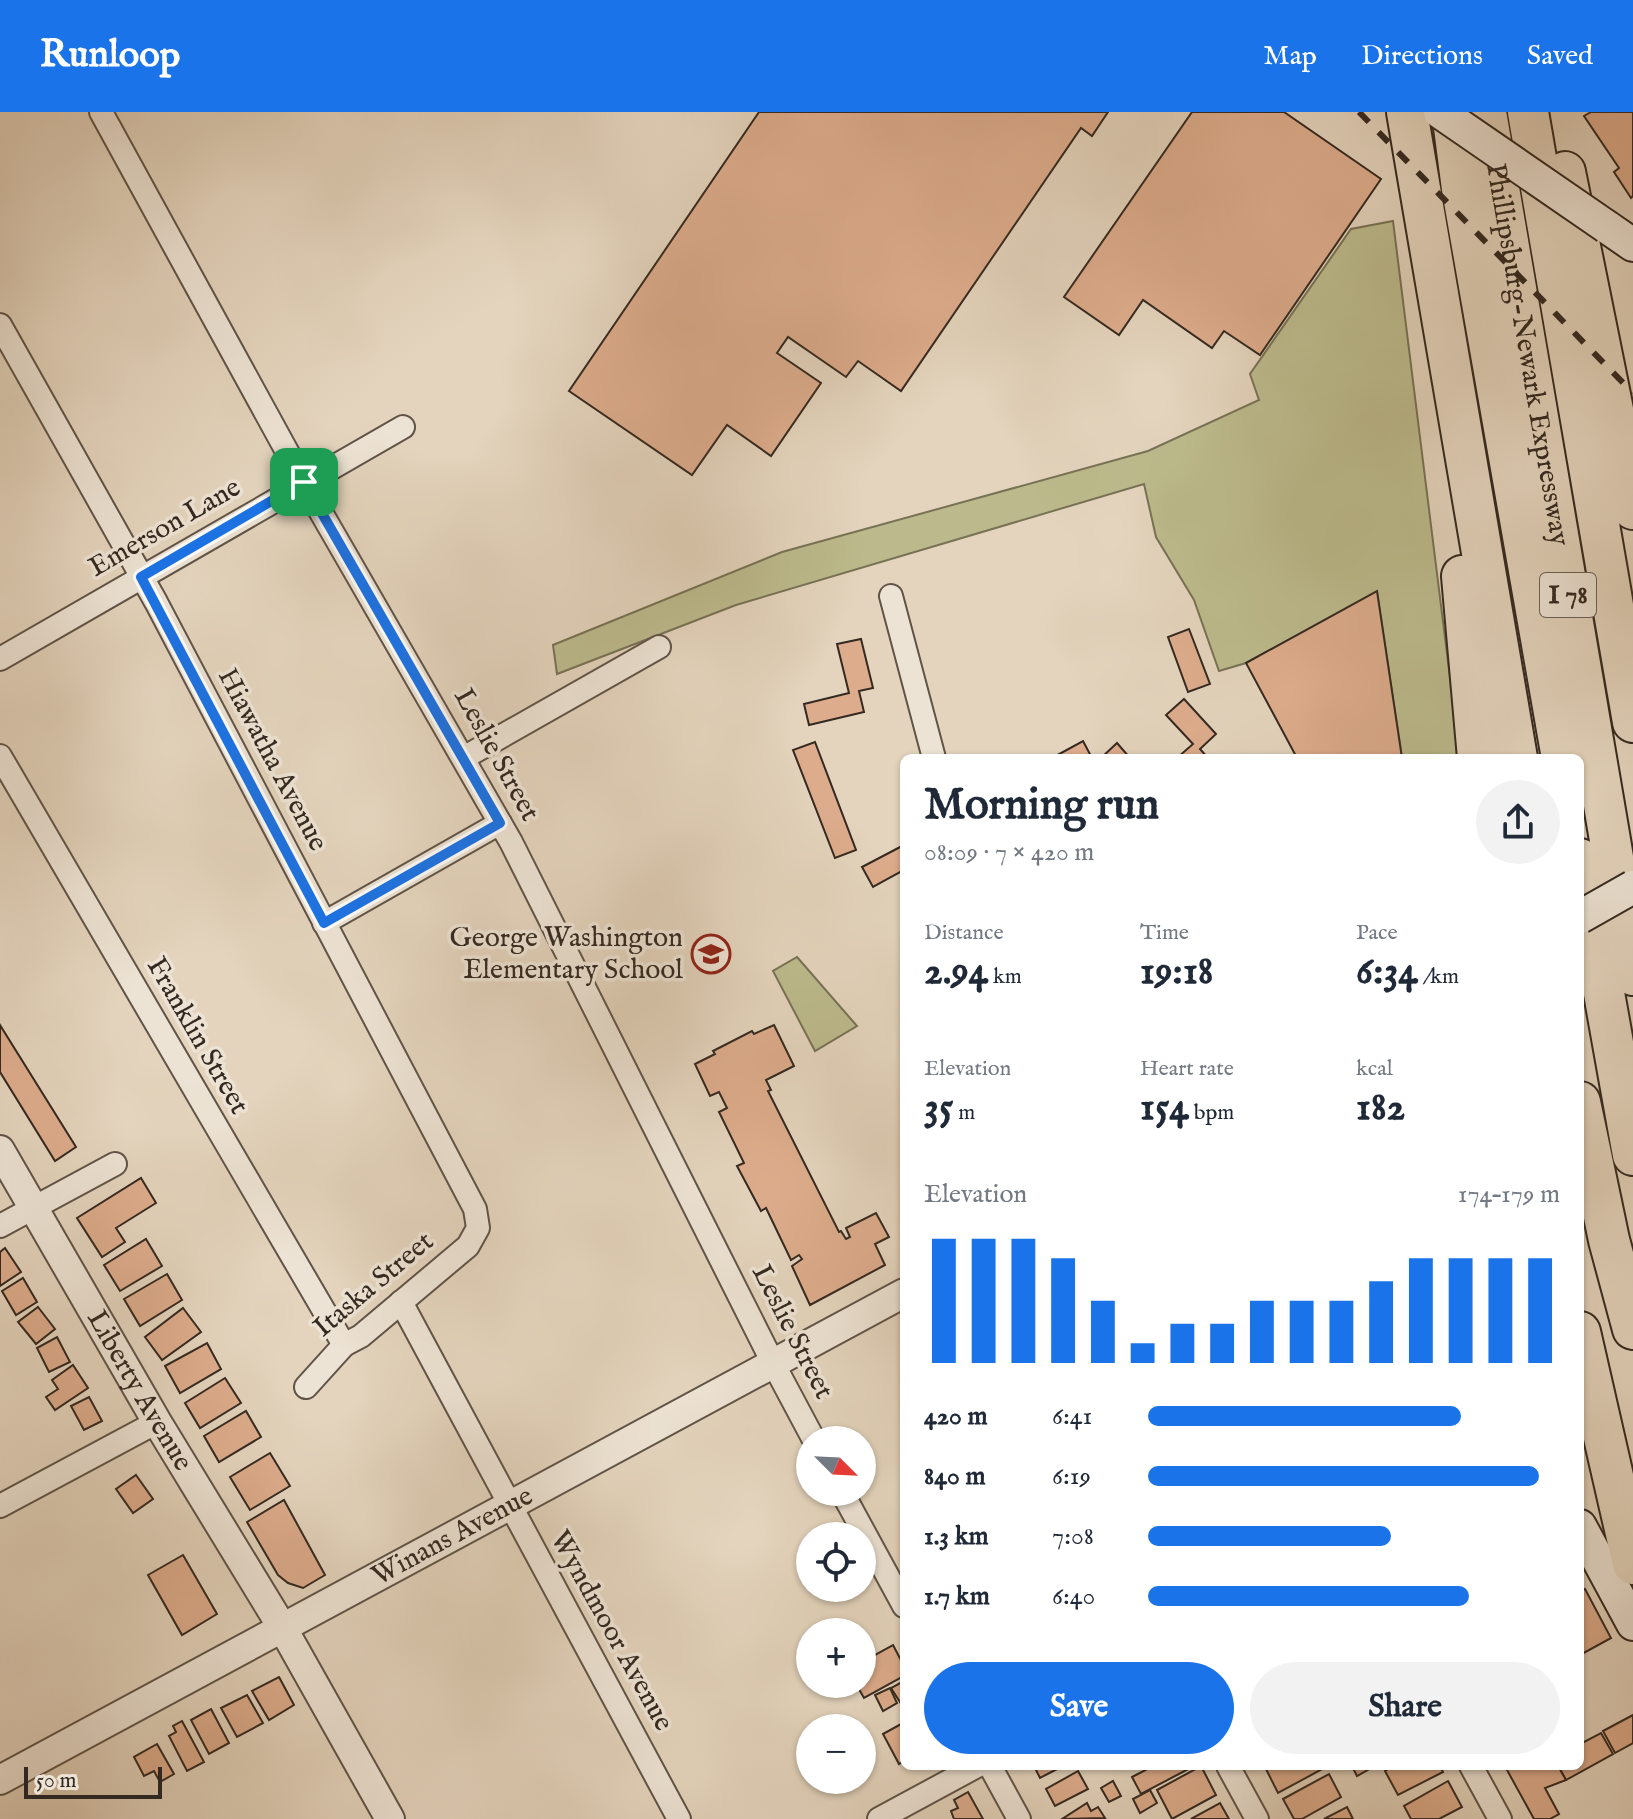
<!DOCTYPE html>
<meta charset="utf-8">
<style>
body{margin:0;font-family:"IM FELL English",serif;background:#f2f2f3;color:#1f2937;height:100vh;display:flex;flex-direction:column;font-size:30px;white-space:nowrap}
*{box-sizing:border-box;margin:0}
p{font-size:26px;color:#747a83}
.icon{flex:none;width:44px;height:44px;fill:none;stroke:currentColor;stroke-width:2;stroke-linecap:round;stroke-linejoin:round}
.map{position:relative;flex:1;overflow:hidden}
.details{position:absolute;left:900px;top:642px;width:684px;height:1016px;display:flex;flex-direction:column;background:#fff;border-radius:12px;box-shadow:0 2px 6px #0004}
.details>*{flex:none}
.needle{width:52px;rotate:114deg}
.buttons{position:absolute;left:796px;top:1314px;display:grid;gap:16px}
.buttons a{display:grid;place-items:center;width:80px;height:80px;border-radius:50%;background:#fff;box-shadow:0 2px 6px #0004;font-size:40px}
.scale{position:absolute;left:24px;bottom:20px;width:138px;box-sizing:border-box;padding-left:8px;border:4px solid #342921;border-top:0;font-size:22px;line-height:28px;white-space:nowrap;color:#342921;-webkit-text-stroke:6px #ede3d4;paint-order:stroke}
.pin{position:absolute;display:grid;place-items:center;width:68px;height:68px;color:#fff;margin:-34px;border-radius:16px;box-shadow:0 4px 12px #0006}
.round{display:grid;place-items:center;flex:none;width:84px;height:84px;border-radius:42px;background:#f2f2f3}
.overview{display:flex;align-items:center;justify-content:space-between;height:136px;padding:0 24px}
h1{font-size:44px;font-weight:800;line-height:60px}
.metrics{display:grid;grid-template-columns:repeat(3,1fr);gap:12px;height:136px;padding:8px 24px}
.metrics div{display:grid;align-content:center}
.metrics b{font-size:40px;font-weight:800}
.metrics small{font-size:22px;font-weight:400}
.metrics p{font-size:22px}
.chart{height:224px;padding:16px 24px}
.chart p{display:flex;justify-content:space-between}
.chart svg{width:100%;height:144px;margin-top:8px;stroke:#1a73e8;stroke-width:6}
.primary-button{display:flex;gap:16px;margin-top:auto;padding:16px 24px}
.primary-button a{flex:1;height:92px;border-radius:48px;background:#1a73e8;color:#fff;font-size:32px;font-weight:800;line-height:92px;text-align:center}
.primary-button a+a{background:#f2f2f3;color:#1f2937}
ul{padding:0 24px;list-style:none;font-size:26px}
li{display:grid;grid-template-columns:128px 96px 1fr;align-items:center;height:60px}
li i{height:20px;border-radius:10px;background:#1a73e8}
header{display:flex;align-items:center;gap:48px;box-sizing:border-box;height:112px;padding:0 40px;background:#1a73e8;color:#fff}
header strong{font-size:38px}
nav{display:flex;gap:44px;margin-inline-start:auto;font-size:28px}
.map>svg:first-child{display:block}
</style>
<header>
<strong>Runloop</strong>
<nav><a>Map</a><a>Directions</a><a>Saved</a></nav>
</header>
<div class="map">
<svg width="1633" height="1707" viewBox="0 0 1633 1707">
<rect width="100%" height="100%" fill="#e4d4bd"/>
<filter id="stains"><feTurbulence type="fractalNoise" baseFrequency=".0025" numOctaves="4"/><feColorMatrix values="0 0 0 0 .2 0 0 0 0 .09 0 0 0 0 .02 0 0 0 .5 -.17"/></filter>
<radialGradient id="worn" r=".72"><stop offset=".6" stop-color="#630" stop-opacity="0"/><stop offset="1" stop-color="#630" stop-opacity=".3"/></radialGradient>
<!-- green -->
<g fill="#bcba8c" stroke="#787256" stroke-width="2">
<path d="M1393,109L1460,646H1402L1377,480L1246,551L1219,559L1194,488L1156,425L1144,372L736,493L557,562L553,533L782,440L1148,339L1259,288L1250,262L1351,117Z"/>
<path d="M797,845L857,914L815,939L773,859Z"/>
</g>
<!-- building -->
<g fill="#ddac8c" stroke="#342921" stroke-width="2">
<path d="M759,0H1108L1092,24L1081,16L901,279L858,249L846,265L788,225L777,241L821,271L771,344L727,313L692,363L569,279Z"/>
<path d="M1192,0H1284L1381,67L1260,243L1224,219L1212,236L1143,188L1119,223L1064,185Z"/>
<path d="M1591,0H1633V84L1631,86L1614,60L1619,56L1584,4Z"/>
<path d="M1377,479L1402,646H1297L1246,551Z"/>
<path d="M1189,517L1210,572L1188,580L1168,525Z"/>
<path d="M861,527L873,576L859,579L864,600L809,613L804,592L849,581L837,532Z"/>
<path d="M1184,587L1216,622L1200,637L1208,646H1177L1193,632L1166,603Z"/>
<path d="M1083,629L1092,646H1052Z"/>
<path d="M815,630L856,738L835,746L793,638Z"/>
<path d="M1117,631L1130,646H1101Z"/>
<path d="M904,733V758L873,775L862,755Z"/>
<path d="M0,913L76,1035L55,1049L0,960Z"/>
<path d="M774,913L794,954L766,968L771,978L768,979L839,1120L841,1119L846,1127L850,1125L846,1116L876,1101L889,1125L875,1132L885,1153L810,1193L792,1154L802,1147L799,1143L791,1148L766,1096L761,1099L737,1054L744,1051L719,1000L727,996L719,980L710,984L695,952L715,942L713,939L752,919L754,922Z"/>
<path d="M141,1066L156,1091L116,1116L125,1130L102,1145L77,1106Z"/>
<path d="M146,1127L162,1154L120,1179L104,1153Z"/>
<path d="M5,1136L21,1160L0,1174V1140Z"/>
<path d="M167,1162L182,1188L140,1214L124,1187Z"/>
<path d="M23,1166L37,1190L16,1203L2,1179Z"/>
<path d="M38,1195L55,1217L36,1232L18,1210Z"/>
<path d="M183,1196L201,1220L162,1248L145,1225Z"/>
<path d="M57,1225L70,1250L49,1260L37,1236Z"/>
<path d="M207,1231L221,1257L180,1281L165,1254Z"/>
<path d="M73,1253L88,1276L55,1298L46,1285L58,1277L52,1268Z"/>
<path d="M225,1266L241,1291L200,1316L185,1291Z"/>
<path d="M89,1285L102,1309L84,1318L71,1294Z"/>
<path d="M246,1299L261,1325L219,1350L204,1324Z"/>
<path d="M270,1341L290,1374L250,1398L230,1365Z"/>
<path d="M136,1363L153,1387L133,1401L116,1377Z"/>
<path d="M284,1388L325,1463L303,1476L288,1471L278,1463L247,1410Z"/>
<path d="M183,1443L217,1502L182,1523L148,1463Z"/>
<path d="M1585,1477L1611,1526L1580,1543V1480Z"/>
<path d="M893,1533L904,1554V1564L864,1586L856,1572H862V1550Z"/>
<path d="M279,1565L294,1593L269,1608L252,1579Z"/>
<path d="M904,1569V1587L900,1590L891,1576Z"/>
<path d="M890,1576L897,1591L883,1599L875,1583Z"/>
<path d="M247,1583L263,1611L237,1625L221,1596Z"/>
<path d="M211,1597L229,1631L209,1642L191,1608Z"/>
<path d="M1633,1603V1631L1615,1641L1603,1619Z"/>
<path d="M182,1609L204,1650L187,1659L169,1624L176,1620L173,1614Z"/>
<path d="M903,1611L904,1649L899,1652L883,1622Z"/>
<path d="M1601,1621L1613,1642L1566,1668L1558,1654H1580V1632Z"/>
<path d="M157,1632L174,1662L160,1670L154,1659L144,1664L134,1645Z"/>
<path d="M1034,1654H1063L1040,1666Z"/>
<path d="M1153,1654H1194L1141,1682L1132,1665Z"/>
<path d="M1201,1654L1216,1683L1172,1707L1157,1678Z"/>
<path d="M1272,1654H1325L1326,1655L1278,1681L1266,1657Z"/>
<path d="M1352,1654H1370L1371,1656L1357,1664Z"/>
<path d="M1393,1654H1440L1443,1660L1398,1683L1385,1659Z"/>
<path d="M1514,1654H1533L1534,1656L1558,1654L1566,1668L1545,1676L1559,1702L1550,1707H1534L1507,1658Z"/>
<path d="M1078,1659L1088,1677L1055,1694L1046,1677Z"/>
<path d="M1329,1662L1341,1685L1302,1707H1294L1283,1687Z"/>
<path d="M1113,1669L1121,1684L1109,1690L1101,1676Z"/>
<path d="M1448,1669L1462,1695L1439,1707H1411L1404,1694Z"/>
<path d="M1150,1678L1157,1691L1140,1701L1133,1687Z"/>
<path d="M968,1680L983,1707H954L951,1699L958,1696L954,1688Z"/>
<path d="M1087,1691L1091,1699L1098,1695L1105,1706L1062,1707Z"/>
<path d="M1220,1691L1229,1707H1191Z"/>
<path d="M1347,1695L1353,1707H1324Z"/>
</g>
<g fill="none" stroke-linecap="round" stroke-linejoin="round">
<!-- minor casing -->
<g stroke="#605448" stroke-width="26">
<g id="minor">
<path d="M101,0L307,376L511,730L773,1251L814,1328"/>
<path d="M0,213L156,490L475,1097L478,1116L468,1134L361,1224L344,1233L306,1275"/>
<path d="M891,484L934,646"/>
<path d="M0,547L403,315"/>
<path d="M0,644L344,1233"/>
<path d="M465,645L659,535"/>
<path d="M324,811L500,711"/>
<path d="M0,1114L115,1052"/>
<path d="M401,1190L679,1707"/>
<path d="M842,1380L904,1494"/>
<path d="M0,1394L157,1310"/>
<path d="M990,1654L1019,1707"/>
<path d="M1228,1654L1257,1707"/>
<path d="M1471,1654L1500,1707"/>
<path d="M879,1707L977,1654"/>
</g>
</g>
<!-- tertiary casing -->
<g stroke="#605448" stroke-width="32">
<g id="tertiary">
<path id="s1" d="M0,1038L157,1310L282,1515L390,1707"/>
<path id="s2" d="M0,1668L904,1181"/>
</g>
</g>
<!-- secondary casing -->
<g stroke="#342921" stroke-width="36">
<g id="secondary">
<path d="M1607,115L1633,133"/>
<path d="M1580,1414L1633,1512"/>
</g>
</g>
<!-- motorway casing -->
<g stroke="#342921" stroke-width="44">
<g id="motorway">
<path d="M1407,0L1517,646"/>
<path d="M1452,0L1462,77L1562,646"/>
<path id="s3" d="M1486,0L1633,863"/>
<path d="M1528,0L1633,610"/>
<path d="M1565,60L1633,397"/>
<path d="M1462,464L1478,646"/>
<path d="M1580,747L1633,1043"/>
<path d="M1580,990L1609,1128L1633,1217"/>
<path d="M1580,1220L1633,1452"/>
</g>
</g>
<!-- minor -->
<use href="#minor" stroke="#ede3d4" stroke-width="22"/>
<!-- tertiary -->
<use href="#tertiary" stroke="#ede3d4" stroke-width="28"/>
<!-- secondary -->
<use href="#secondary" stroke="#ede3d4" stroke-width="32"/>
<!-- motorway -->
<use href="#motorway" stroke="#e4d4bd" stroke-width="40"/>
<!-- rail -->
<path stroke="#342921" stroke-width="6" stroke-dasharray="14 14" stroke-linecap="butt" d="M1359,0L1633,281"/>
<!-- secondary-bridge casing -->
<g stroke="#342921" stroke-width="36" stroke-linecap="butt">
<g id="secondary-bridge">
<path d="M1440,0L1607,115"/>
<path d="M1580,805L1633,775"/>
</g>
</g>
<!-- secondary-bridge -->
<use href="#secondary-bridge" stroke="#ede3d4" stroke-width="32"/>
</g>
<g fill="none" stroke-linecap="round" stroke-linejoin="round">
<!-- route casing -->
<g stroke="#fff" stroke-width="16">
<path id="route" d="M304,370L500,711L324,811L141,465Z"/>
</g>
<!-- route -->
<use href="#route" stroke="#1a73e8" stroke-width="10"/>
</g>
<!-- icons -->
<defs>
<g id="school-ring" transform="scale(2)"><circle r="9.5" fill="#ede3d4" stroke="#8f2418" stroke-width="1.5"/><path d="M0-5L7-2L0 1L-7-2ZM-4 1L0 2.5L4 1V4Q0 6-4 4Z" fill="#8f2418"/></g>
</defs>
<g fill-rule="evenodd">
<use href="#school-ring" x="711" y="842"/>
</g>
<g text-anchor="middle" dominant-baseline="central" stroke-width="7" stroke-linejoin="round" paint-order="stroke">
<!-- shield labels -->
<rect fill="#ede3d4" stroke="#6c6157" stroke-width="2" x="1540" y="461" width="56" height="44" rx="6"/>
<g font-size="26" font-weight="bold" fill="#342921">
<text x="1568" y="483">I 78</text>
</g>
<!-- street labels -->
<g font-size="28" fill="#342921" stroke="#ede3d4">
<text stroke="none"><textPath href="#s3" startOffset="246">Phillipsburg-Newark Expressway</textPath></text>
<text transform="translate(165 416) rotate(-30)">Emerson Lane</text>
<text transform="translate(496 643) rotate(61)">Leslie Street</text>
<text transform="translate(272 648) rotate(62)">Hiawatha Avenue</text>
<text transform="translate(197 924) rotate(60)">Franklin Street</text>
<text transform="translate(374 1173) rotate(-40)">Itaska Street</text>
<text transform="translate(792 1220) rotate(63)">Leslie Street</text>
<text stroke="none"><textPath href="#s1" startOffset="278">Liberty Avenue</textPath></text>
<text stroke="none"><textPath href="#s2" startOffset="514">Winans Avenue</textPath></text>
<text transform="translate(611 1519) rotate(61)">Wyndmoor Avenue</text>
</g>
<!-- poi labels -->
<g font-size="28" fill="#342921" stroke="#ede3d4" text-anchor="end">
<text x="683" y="826">George Washington<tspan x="683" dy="32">Elementary School</tspan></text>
</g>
</g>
<rect width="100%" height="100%" filter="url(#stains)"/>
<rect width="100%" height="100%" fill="url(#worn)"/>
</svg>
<div class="buttons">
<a><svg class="needle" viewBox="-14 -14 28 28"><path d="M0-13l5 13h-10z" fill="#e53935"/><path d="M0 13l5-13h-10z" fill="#747a83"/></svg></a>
<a><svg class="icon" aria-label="locate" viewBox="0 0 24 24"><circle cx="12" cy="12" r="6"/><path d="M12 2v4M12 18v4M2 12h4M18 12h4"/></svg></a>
<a>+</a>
<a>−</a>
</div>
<div class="scale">50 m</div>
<div class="pin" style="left:304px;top:370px;background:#1e9e55"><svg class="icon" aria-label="arrive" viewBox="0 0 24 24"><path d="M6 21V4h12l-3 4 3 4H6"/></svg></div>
<section class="details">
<div class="overview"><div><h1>Morning run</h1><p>08:09 · 7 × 420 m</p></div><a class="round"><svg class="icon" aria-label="share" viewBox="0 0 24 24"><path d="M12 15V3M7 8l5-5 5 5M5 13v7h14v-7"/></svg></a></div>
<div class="metrics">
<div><p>Distance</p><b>2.94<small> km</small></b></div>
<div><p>Time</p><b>19:18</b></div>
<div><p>Pace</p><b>6:34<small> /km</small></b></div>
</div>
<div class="metrics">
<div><p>Elevation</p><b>35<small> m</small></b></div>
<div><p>Heart rate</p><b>154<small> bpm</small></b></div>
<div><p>kcal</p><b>182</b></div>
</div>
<div class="chart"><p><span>Elevation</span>174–179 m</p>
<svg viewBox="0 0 160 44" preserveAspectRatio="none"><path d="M5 44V6M15 44V6M25 44V6M35 44V12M45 44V25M55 44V38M65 44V32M75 44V32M85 44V25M95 44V25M105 44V25M115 44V19M125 44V12M135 44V12M145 44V12M155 44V12"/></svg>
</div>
<ul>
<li><b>420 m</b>6:41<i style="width:76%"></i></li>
<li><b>840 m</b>6:19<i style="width:95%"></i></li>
<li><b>1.3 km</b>7:08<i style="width:59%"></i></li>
<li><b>1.7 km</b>6:40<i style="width:78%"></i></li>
</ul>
<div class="primary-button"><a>Save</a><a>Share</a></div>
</section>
</div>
